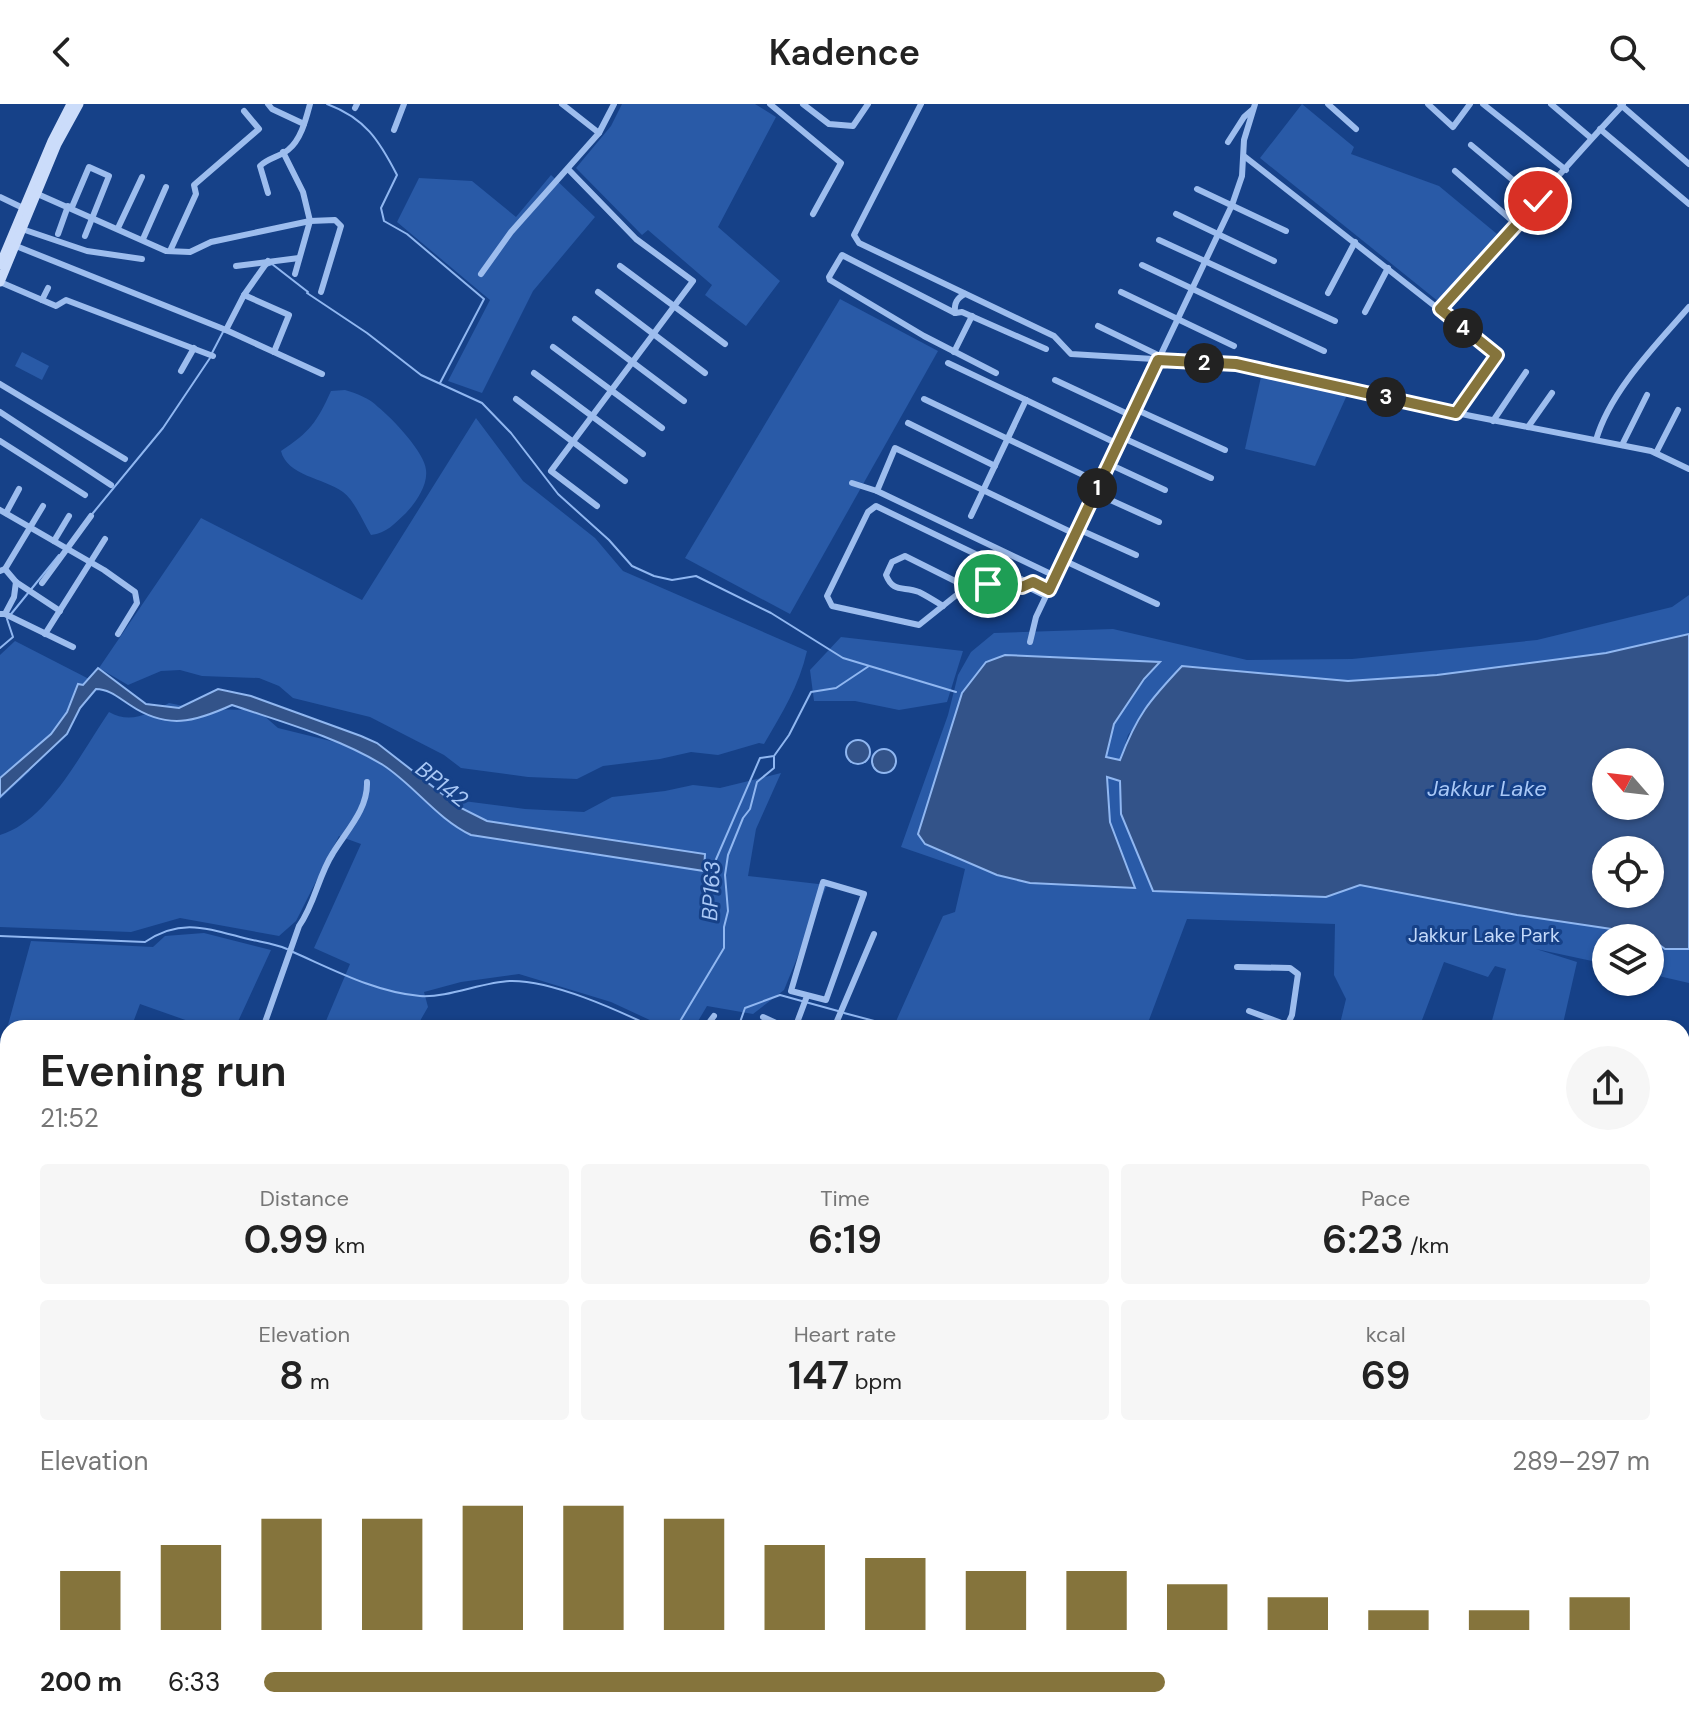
<!DOCTYPE html>
<meta charset="utf-8">
<style>
body{margin:0;font-family:"DM Sans",sans-serif;background:#f6f6f6;color:#222;height:100vh;display:flex;flex-direction:column;font-size:30px;white-space:nowrap}
*{box-sizing:border-box;margin:0}
p{font-size:26px;color:#767676}
.icon{flex:none;width:44px;height:44px;fill:none;stroke:currentColor;stroke-width:2;stroke-linecap:round;stroke-linejoin:round}
.map{position:relative;flex:1;overflow:hidden}
.details{position:absolute;left:0px;top:916px;width:1690px;height:710px;display:flex;flex-direction:column;background:#fff;border-radius:24px 24px 0 0;box-shadow:0 2px 6px #0004}
.details>*{flex:none}
.needle{width:52px;rotate:298deg}
.buttons{position:absolute;left:1592px;top:644px;display:grid;gap:16px}
.buttons a{display:grid;place-items:center;width:72px;height:72px;border-radius:50%;background:#fff;box-shadow:0 2px 6px #0004;font-size:40px}
.pin{position:absolute;display:grid;place-items:center;width:68px;height:68px;color:#fff;margin:-34px;border:4px solid #fff;border-radius:50%;box-shadow:0 2px 8px #0007}
.km{position:absolute;width:40px;height:40px;margin:-20px;border-radius:50%;background:#222;color:#fff;font-size:22px;line-height:40px;text-align:center}
.round{display:grid;place-items:center;flex:none;width:84px;height:84px;border-radius:42px;background:#f6f6f6}
.headline{display:flex;align-items:center;justify-content:space-between;height:136px;padding:0 40px}
h1{font-size:44px;font-weight:600;line-height:60px}
.stats{display:grid;grid-template-columns:repeat(3,1fr);gap:12px;height:136px;padding:8px 40px}
.stats div{display:grid;align-content:center;border-radius:8px;background:#f6f6f6;text-align:center}
.stats b{font-size:40px;font-weight:600}
.stats small{font-size:22px;font-weight:400}
.stats p{font-size:22px}
.chart{height:224px;padding:16px 40px}
.chart p{display:flex;justify-content:space-between}
.chart svg{width:100%;height:144px;margin-top:8px;stroke:#85743c;stroke-width:6}
ul{padding:0 40px;list-style:none;font-size:26px}
li{display:grid;grid-template-columns:128px 96px 1fr;align-items:center;height:60px}
li i{height:20px;border-radius:10px;background:#85743c}
header{display:flex;justify-content:space-between;align-items:center;height:104px;padding:0 40px;background:#fff;font-size:36px;font-weight:600}
.map>svg:first-child{display:block}
</style>
<header><svg class="icon" aria-label="back" viewBox="0 0 24 24"><path d="M15 5l-7 7 7 7"/></svg>Kadence<svg class="icon" aria-label="search" viewBox="0 0 24 24"><circle cx="10" cy="10" r="6"/><path d="M15 15l6 6"/></svg></header>
<div class="map">
<svg width="1689" height="1625" viewBox="0 0 1689 1625">
<rect width="100%" height="100%" fill="#164188"/>
<!-- green -->
<g fill="#295aa7">
<path d="M622,0H755L776,13L718,123L780,177L746,222L705,191L712,181L648,126L642,131L576,64L611,22Z"/>
<path d="M1302,0L1354,43L1351,50L1439,82L1497,130L1439,198L1260,54Z"/>
<path d="M551,71L595,113L533,187L482,289L448,277L490,196L397,118L419,74L472,77L516,113Z"/>
<path d="M840,195L938,247L790,510L685,454Z"/>
<path d="M22,248L49,262L42,276L15,262Z"/>
<path d="M1261,273L1347,291L1315,362L1245,345Z"/>
<path d="M345,286C358,290 369,294 378,303C392,314 425,349 426,366C428,381 416,398 406,409C394,420 387,429 371,431C363,418 355,397 343,388C324,374 287,372 281,347C310,328 317,318 331,287Z"/>
<path d="M476,314L523,377L595,434L623,467L807,547C799,582 782,609 764,640L759,639L718,651L691,648L660,655L603,662L577,675L528,673L461,664L444,651L370,613L293,594L279,582L259,574L202,572L180,566L161,567L128,581L99,564L201,414L362,496Z"/>
<path d="M990,480L1015,493L1007,508L983,496Z"/>
<path d="M1689,491V530L1606,549L1437,571L1347,577L1182,562L1128,631L1120,657L1106,654L1114,620L1144,575L1159,558L1006,551L986,557L925,740L997,771L1030,779L1135,784L1110,718L1106,673L1120,677L1121,710L1153,787L1326,793L1360,781L1517,811L1645,830L1665,844L1689,845V879L1650,870V834H1606V860L1536,845L1577,858L1562,924H1490L1506,865L1495,862L1488,873L1444,858L1419,924H1339L1346,895L1334,871L1335,820L1187,815L1146,924H893L943,812L955,808L965,765L901,743L948,611L958,571L971,548L994,529L1113,525L1247,556L1352,555L1537,536L1672,503Z"/>
<path d="M841,533L963,547L947,598L899,606L855,597H814L810,566Z"/>
<path d="M15,537L91,576L29,668L0,695V551Z"/>
<path d="M169,599L198,605L252,606L262,610L278,624L359,644L448,695L525,705L584,708L612,693L665,687L693,681L720,684L781,669L756,725L748,772L827,781L784,886L753,910L707,902L694,924H667L611,898L519,870L461,878L424,888L428,903L416,924H323L350,860L314,844L361,740L339,732L296,817L279,832L180,814L131,828L0,823V731C48,717 82,647 109,608C130,620 149,610 169,599Z"/>
<path d="M204,829L271,846L235,924H208L140,900L131,924H8V950L0,943V935L8,921L31,837L153,843L165,832Z"/>
<path d="M419,1618H548L555,1625H450Z"/>
<path d="M1141,1618H1359L1353,1625H1153Z"/>
<path d="M1566,1618H1662L1657,1625H1559Z"/>
</g>
<!-- water -->
<g fill="#335389" stroke="#90b7f1" stroke-width="2" fill-rule="evenodd">
<path d="M1689,530V845H1665L1645,830L1517,811L1360,781L1326,793L1153,787L1121,710L1120,677L1107,673L1110,718L1135,784L1030,779L997,771L925,740L918,730L962,589L986,558L1005,551L1160,558L1144,575L1114,620L1106,653L1120,656C1137,611 1149,597 1182,562L1348,577L1437,571L1606,549ZM1606,658H1650V702H1606ZM1606,746H1650V790H1606Z"/>
<path d="M98,564L146,600L179,604L218,585L251,592L361,632L377,639L459,703L487,717L705,750L704,767L471,731C437,715 414,681 383,661C337,633 282,618 232,601C195,618 167,626 130,601C119,594 109,585 96,585L80,604L67,630L0,693V674L51,630L67,608L78,580L83,581Z"/>
<circle cx="858" cy="648" r="12"/>
<circle cx="884" cy="657" r="12"/>
</g>
<g fill="none" stroke-linecap="round" stroke-linejoin="round">
<!-- stream -->
<g stroke="#90b7f1" stroke-width="2">
<path d="M327,0C365,14 379,36 397,71L381,104L384,117L407,130L484,195L440,279"/>
<path d="M266,162L272,160L308,188"/>
<path d="M307,189L367,229L421,271L482,299L511,329L558,390L609,436L632,462L654,472L672,476L696,472L771,509L843,554L956,588"/>
<path d="M212,249L224,226"/>
<path d="M93,409L163,324L210,254"/>
<path d="M0,544L13,533L7,515L59,451"/>
<path d="M704,759L714,760L760,654L774,652L789,631L811,588L836,584L869,562"/>
<path d="M0,832L145,838C180,814 206,824 244,834C259,838 273,839 287,845"/>
<path d="M293,848C334,866 375,888 420,892C448,894 482,878 510,877C552,876 617,906 655,924"/>
<path d="M844,909L901,924"/>
<path d="M676,924L724,844V823L728,807L725,771L728,751L743,714L750,705L757,678L774,664V653"/>
<path d="M738,924L745,904L780,891L838,907"/>
</g>
<!-- street -->
<g stroke="#9dbdee" stroke-width="6">
<path d="M268,0L272,5L304,20"/>
<path d="M562,0L599,29"/>
<path d="M770,0L841,59L813,110"/>
<path d="M803,0L829,20L853,22L868,0"/>
<path d="M921,0L854,131L859,139L1054,232L1071,250L1236,260L1456,309L1651,347L1689,365"/>
<path d="M1328,0L1356,25"/>
<path d="M1428,0L1453,23L1470,0"/>
<path d="M1483,0L1566,66"/>
<path d="M1551,0L1591,34"/>
<path d="M1623,0L1622,2L1689,60"/>
<path d="M355,4L357,0"/>
<path d="M1600,25L1689,100"/>
<path d="M394,26L404,0"/>
<path d="M1228,38L1244,13L1252,6"/>
<path d="M1471,41L1538,97"/>
<path d="M283,48L303,88L310,117L295,170"/>
<path d="M1244,52L1497,251L1456,309"/>
<path d="M568,65L636,135L693,177L551,367L597,402"/>
<path d="M1455,67L1516,120"/>
<path d="M1197,85L1286,127"/>
<path d="M33,88L166,147L190,148L211,138L310,117L335,116L341,122L321,188"/>
<path d="M268,89L260,62C268,54 279,53 288,46C301,36 306,15 310,0"/>
<path d="M0,93L23,104"/>
<path d="M72,103L89,63L109,72L85,132"/>
<path d="M1176,110L1274,157"/>
<path d="M118,124L142,73"/>
<path d="M22,125L87,147L142,155"/>
<path d="M58,130L68,102"/>
<path d="M143,135L166,83"/>
<path d="M1159,136L1335,217"/>
<path d="M16,142L226,226L274,248L289,211L244,191L268,157"/>
<path d="M170,147L196,90L194,81L259,25L244,7"/>
<path d="M1142,161L1324,247"/>
<path d="M236,162L299,154"/>
<path d="M620,162L725,240"/>
<path d="M481,170L511,128L599,29L614,0"/>
<path d="M0,178L56,202L66,196L213,252"/>
<path d="M598,188L705,269"/>
<path d="M1121,188L1234,242"/>
<path d="M1328,189L1355,138"/>
<path d="M42,196L48,184"/>
<path d="M1440,205C1501,138 1560,68 1622,2L1620,0"/>
<path d="M1365,208L1388,164"/>
<path d="M955,209C954,199 957,194 965,190"/>
<path d="M575,215L684,297"/>
<path d="M1098,222L1160,252"/>
<path d="M226,226L244,191"/>
<path d="M553,243L662,324"/>
<path d="M274,248L322,270"/>
<path d="M954,248L972,212"/>
<path d="M948,259L1026,296L971,412"/>
<path d="M181,267L194,244"/>
<path d="M534,269L643,350"/>
<path d="M996,269L924,232L830,176L829,173L842,151L955,209L962,208L1046,245"/>
<path d="M1055,276L1132,312"/>
<path d="M0,280L125,355"/>
<path d="M516,295L625,377"/>
<path d="M924,295L1100,379"/>
<path d="M1026,296L1118,340"/>
<path d="M1135,305L1225,346"/>
<path d="M0,308L111,381"/>
<path d="M1493,317L1526,268"/>
<path d="M908,319L995,362"/>
<path d="M1528,323L1552,289"/>
<path d="M1121,333L1211,374"/>
<path d="M1596,336C1610,287 1656,241 1689,203"/>
<path d="M0,337L85,391"/>
<path d="M1622,341L1647,291"/>
<path d="M1656,349L1678,306"/>
<path d="M1109,360L1165,386"/>
<path d="M852,379L877,387L1055,472"/>
<path d="M877,387L895,344L1075,430"/>
<path d="M1095,389L1159,418"/>
<path d="M0,406L104,466L135,488L137,499L118,530"/>
<path d="M6,409L19,385"/>
<path d="M1078,425L1136,451"/>
<path d="M54,437L69,412"/>
<path d="M1063,456L1157,500"/>
<path d="M990,457L984,469L919,521L832,502L827,492L868,408L876,402L990,457L1028,479"/>
<path d="M5,465L43,402"/>
<path d="M0,467L5,465L16,478L60,507"/>
<path d="M42,479L91,412"/>
<path d="M979,485L988,480L996,469L1022,483L1028,479"/>
<path d="M1046,492L1030,484L1028,479L1033,478L1049,486"/>
<path d="M943,502C935,497 927,492 919,488C903,482 893,489 886,471L892,458L905,452L967,483"/>
<path d="M0,510H5L73,543"/>
<path d="M5,510L14,493L16,478"/>
<path d="M45,530L105,435"/>
<path d="M1030,538L1036,513L1232,101L1242,72L1244,36L1255,0"/>
<path d="M823,778L864,790L826,896L791,887Z"/>
<path d="M1237,863L1290,864L1298,870L1292,911L1286,924"/>
<path d="M1249,907L1287,921"/>
<path d="M763,913L787,924"/>
<path d="M263,924L299,822C315,800 318,772 333,749C347,726 368,705 367,678"/>
<path d="M705,924L714,912"/>
<path d="M795,924L807,892"/>
<path d="M834,924L874,830"/>
<path d="M1682,1052L1689,1057"/>
<path d="M1682,1176L1689,1179"/>
<path d="M1682,1268L1689,1270"/>
<path d="M0,1348L8,1358"/>
<path d="M0,1379L8,1372"/>
<path d="M1682,1391L1689,1389"/>
<path d="M0,1442L8,1435"/>
<path d="M0,1480L8,1489"/>
<path d="M0,1504L8,1497"/>
<path d="M1682,1521L1689,1514"/>
<path d="M1682,1524L1689,1530"/>
<path d="M0,1557L2,1559L8,1554"/>
<path d="M1682,1581L1689,1586"/>
<path d="M0,1617L8,1610"/>
<path d="M992,1625L1019,1618"/>
</g>
<!-- secondary -->
<g stroke="#cbdcfa" stroke-width="9">
<path d="M0,161L52,37L71,0"/>
<path d="M0,178L57,40L79,0"/>
<path d="M0,974L8,981"/>
<path d="M0,1034L8,1042"/>
<path d="M0,1222L8,1235"/>
<path d="M0,1243L8,1256"/>
<path d="M0,1301L8,1297"/>
<path d="M1682,1329L1689,1330"/>
<path d="M186,1618L189,1625"/>
<path d="M200,1618L203,1625"/>
<path d="M554,1618L562,1625"/>
<path d="M646,1618L655,1625"/>
</g>
<!-- highway -->
<g stroke="#fff" stroke-width="11">
<path d="M0,1000L8,1007"/>
<path d="M0,1016L8,1024"/>
<path d="M591,1618L599,1625"/>
<path d="M613,1618L622,1625"/>
</g>
<!-- rail -->
<g stroke="#fff" stroke-width="2" stroke-dasharray="14 6" stroke-linecap="butt">
<path d="M1682,1361L1689,1358"/>
<path d="M0,1576L8,1577"/>
<path d="M374,1618L409,1625"/>
<path d="M402,1618L429,1625"/>
<path d="M670,1618C750,1624 831,1625 911,1618"/>
</g>
</g>
<g fill="none" stroke-linecap="round" stroke-linejoin="round">
<!-- route casing -->
<g stroke="#fff" stroke-width="16">
<path id="route" d="M988,480L996,469L1022,483L1033,478L1049,486L1158,256L1236,260L1456,309L1497,251L1440,205L1538,97"/>
</g>
<!-- route -->
<use href="#route" stroke="#85743c" stroke-width="10"/>
</g>
<g text-anchor="middle" dominant-baseline="central" stroke-width="6" stroke-linejoin="round" paint-order="stroke">
<!-- park labels -->
<g font-size="20" fill="#c3d9fa" stroke="#164188">
<text x="1484" y="831">Jakkur Lake Park</text>
</g>
<!-- water labels -->
<g font-size="22" font-style="italic" fill="#a9c8f6" stroke="#164188">
<text transform="translate(442 680) rotate(38)">BP142</text>
<text x="1487" y="684">Jakkur Lake</text>
<text transform="translate(711 787) rotate(-87)">BP163</text>
</g>
</g>
</svg>
<div class="buttons">
<a><svg class="needle" viewBox="-14 -14 28 28"><path d="M0-13l5 13h-10z" fill="#e53935"/><path d="M0 13l5-13h-10z" fill="#767676"/></svg></a>
<a><svg class="icon" aria-label="locate" viewBox="0 0 24 24"><circle cx="12" cy="12" r="6"/><path d="M12 2v4M12 18v4M2 12h4M18 12h4"/></svg></a>
<a><svg class="icon" aria-label="layers" viewBox="0 0 24 24"><path d="M12 4l9 5-9 5-9-5zM3 14l9 5 9-5"/></svg></a>
</div>
<div class="pin" style="left:988px;top:480px;background:#1e9e55"><svg class="icon" aria-label="arrive" viewBox="0 0 24 24"><path d="M6 21V4h12l-3 4 3 4H6"/></svg></div>
<div class="pin" style="left:1538px;top:97px;background:#d93025"><svg class="icon" aria-label="check" viewBox="0 0 24 24"><path d="M5 12l5 5 9-10"/></svg></div>
<b class="km" style="left:1097px;top:384px">1</b>
<b class="km" style="left:1204px;top:259px">2</b>
<b class="km" style="left:1386px;top:293px">3</b>
<b class="km" style="left:1463px;top:224px">4</b>
<section class="details">
<div class="headline"><div><h1>Evening run</h1><p>21:52</p></div><a class="round"><svg class="icon" aria-label="share" viewBox="0 0 24 24"><path d="M12 15V3M7 8l5-5 5 5M5 13v7h14v-7"/></svg></a></div>
<div class="stats">
<div><p>Distance</p><b>0.99<small> km</small></b></div>
<div><p>Time</p><b>6:19</b></div>
<div><p>Pace</p><b>6:23<small> /km</small></b></div>
</div>
<div class="stats">
<div><p>Elevation</p><b>8<small> m</small></b></div>
<div><p>Heart rate</p><b>147<small> bpm</small></b></div>
<div><p>kcal</p><b>69</b></div>
</div>
<div class="chart"><p><span>Elevation</span>289–297 m</p>
<svg viewBox="0 0 160 44" preserveAspectRatio="none"><path d="M5 44V26M15 44V18M25 44V10M35 44V10M45 44V6M55 44V6M65 44V10M75 44V18M85 44V22M95 44V26M105 44V26M115 44V30M125 44V34M135 44V38M145 44V38M155 44V34"/></svg>
</div>
<ul>
<li><b>200 m</b>6:33<i style="width:65%"></i></li>
</ul>
</section>
</div>
